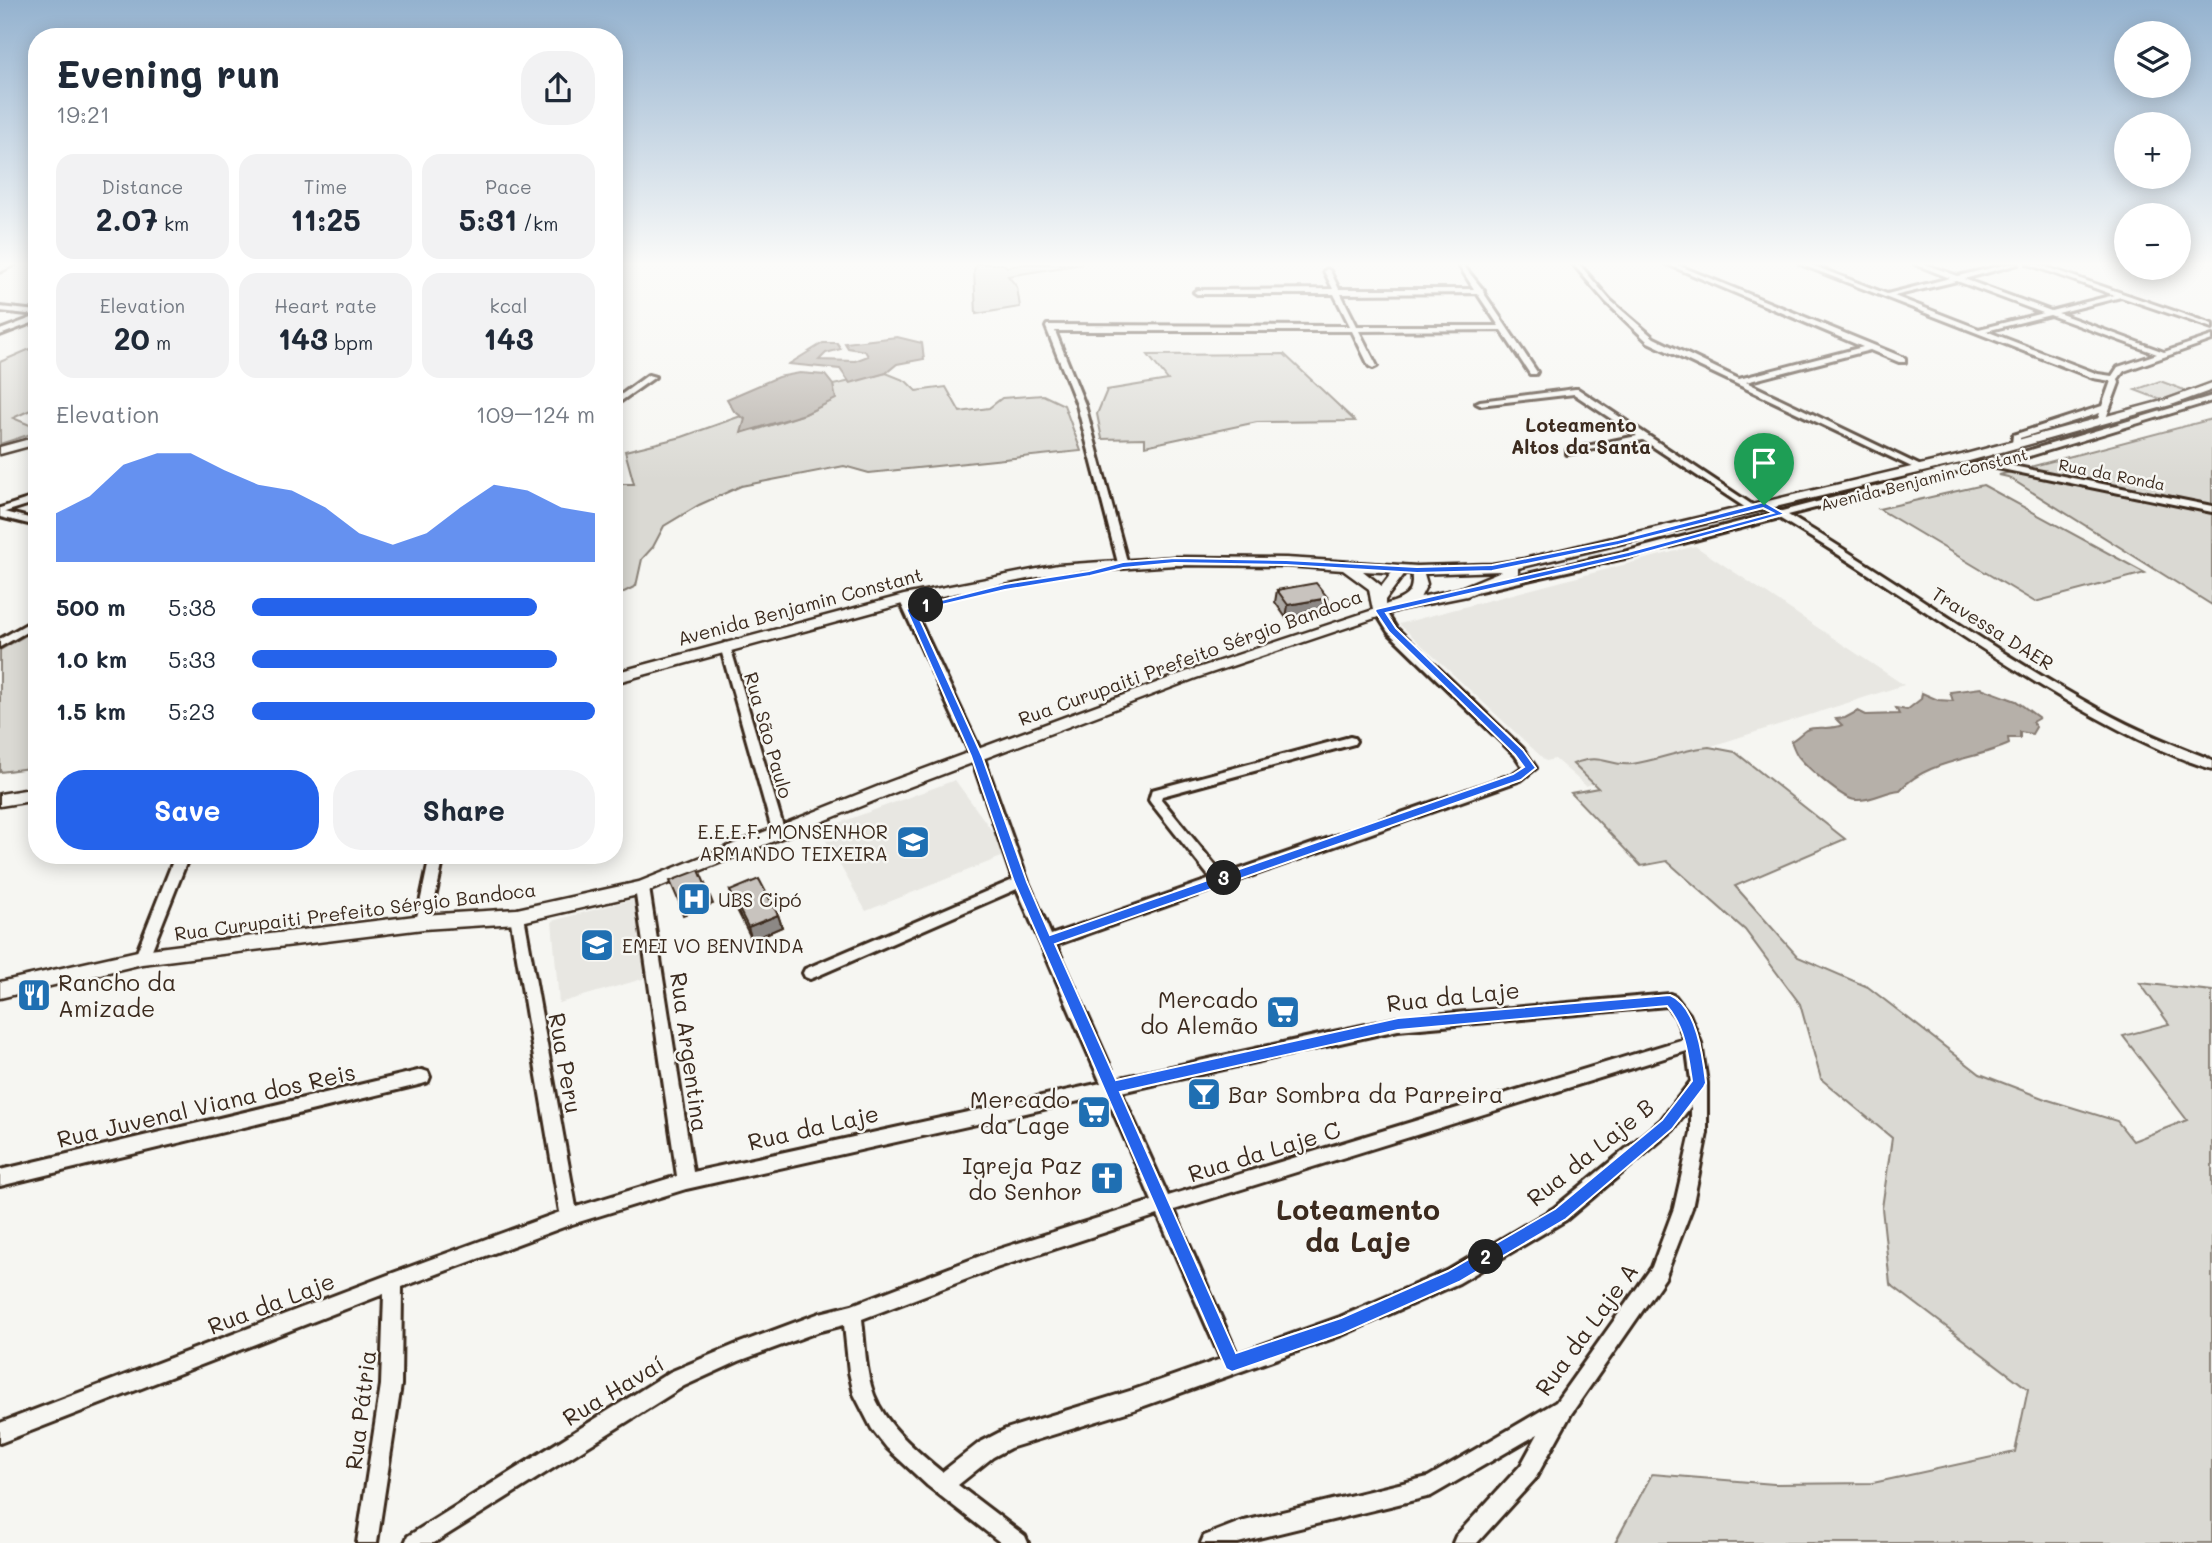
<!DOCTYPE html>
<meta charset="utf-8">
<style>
body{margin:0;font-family:Mali,sans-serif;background:#f2f2f3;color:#1f2937;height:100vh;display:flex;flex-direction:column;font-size:26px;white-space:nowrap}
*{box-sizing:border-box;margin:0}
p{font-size:23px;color:#747a83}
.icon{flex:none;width:38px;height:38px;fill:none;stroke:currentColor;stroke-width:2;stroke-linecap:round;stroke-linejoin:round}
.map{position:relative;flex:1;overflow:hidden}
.drawer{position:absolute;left:28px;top:28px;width:595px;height:836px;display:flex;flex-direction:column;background:#fff;border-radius:28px;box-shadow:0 4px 18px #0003}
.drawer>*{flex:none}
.controls{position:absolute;left:2114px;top:21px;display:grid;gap:14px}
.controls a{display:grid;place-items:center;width:77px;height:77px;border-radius:50%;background:#fff;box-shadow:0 4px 18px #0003;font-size:35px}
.pin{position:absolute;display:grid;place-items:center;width:60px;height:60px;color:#fff;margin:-72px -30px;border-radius:50% 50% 50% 0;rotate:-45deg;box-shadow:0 0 7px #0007}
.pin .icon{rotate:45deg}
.km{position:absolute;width:35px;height:35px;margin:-18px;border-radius:50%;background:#222;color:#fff;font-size:19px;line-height:35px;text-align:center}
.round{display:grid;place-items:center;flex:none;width:74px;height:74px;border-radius:28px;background:#f2f2f3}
.summary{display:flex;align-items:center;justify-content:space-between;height:119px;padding:0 28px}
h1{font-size:38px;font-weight:700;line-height:52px}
.metrics{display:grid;grid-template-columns:repeat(3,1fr);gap:10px;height:119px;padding:7px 28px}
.metrics div{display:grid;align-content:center;border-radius:18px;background:#f2f2f3;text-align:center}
.metrics b{font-size:30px;font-weight:700}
.metrics small{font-size:19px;font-weight:400}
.metrics p{font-size:19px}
.chart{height:196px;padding:14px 28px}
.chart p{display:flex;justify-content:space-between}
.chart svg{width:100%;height:126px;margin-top:7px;fill:#2563eb;opacity:.7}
.primary-button{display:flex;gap:14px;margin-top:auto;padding:14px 28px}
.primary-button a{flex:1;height:80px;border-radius:28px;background:#2563eb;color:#fff;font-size:28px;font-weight:700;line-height:80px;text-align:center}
.primary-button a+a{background:#f2f2f3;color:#1f2937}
ul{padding:0 28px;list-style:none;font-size:23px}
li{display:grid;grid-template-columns:112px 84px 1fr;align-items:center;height:52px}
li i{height:18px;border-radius:9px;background:#2563eb}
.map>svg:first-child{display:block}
</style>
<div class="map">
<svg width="2212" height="1543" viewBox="0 0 2212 1543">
<rect width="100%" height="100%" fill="#f6f6f2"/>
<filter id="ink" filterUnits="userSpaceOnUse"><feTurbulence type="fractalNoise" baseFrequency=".0143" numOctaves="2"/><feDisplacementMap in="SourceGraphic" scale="14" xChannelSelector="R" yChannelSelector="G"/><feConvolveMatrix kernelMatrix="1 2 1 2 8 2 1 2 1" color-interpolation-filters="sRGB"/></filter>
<g filter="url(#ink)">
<!-- built -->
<g fill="#e8e7e2">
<path d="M1695,546L1904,685L1586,786L1555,759L1546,761L1399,624Z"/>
<path d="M955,780L1009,854L866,911L820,830Z"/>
<path d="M634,899L646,978L559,1003L552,921Z"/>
</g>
<!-- green -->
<g fill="#dad9d3" stroke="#8a8278" stroke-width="2">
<path d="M977,264H1004L1007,267L1025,264H1082L1008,276L1017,287L1020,307L976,314L974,270Z"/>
<path d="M37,346V407L13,418L37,428V432L0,444V362Z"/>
<path d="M1284,354L1355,421L1257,422L1145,446V438L1102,439L1097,414L1107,390L1168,380L1148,355Z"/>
<path d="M886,373L906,381L916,391L946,387L960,412L989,408L1002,398L1043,395L1064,405L1081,451L869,473L844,466L741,486L699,505L664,526L653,547L642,559L636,586L614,597V484H634L625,451L682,437L741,416L756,430L805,414L835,399L833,385Z"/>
<path d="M2160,381L2187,391L2161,400L2135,390Z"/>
<path d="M2212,419V605L2008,477L1999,475Z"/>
<path d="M1983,485L2145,573L2035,602L1879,509Z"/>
<path d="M37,629V767L0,772V650Z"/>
<path d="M1709,747L1735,752L1845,839L1735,886L1798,957L1868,987L1980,1074L2045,1099L2117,1121L2133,1141L2187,1120L2123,1036L2169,1024L2140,983L2212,991V1543H1615L1652,1474L1774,1484L1873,1483L2015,1452L2028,1389L1890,1284L1882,1208L1892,1138L1821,1079L1800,1004L1745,930L1667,861L1641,866L1571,793L1598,788L1573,764C1603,752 1608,767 1632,764C1659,760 1683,749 1709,747Z"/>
</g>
<!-- water -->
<g fill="#b6b0a9" stroke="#857a71" stroke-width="2">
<path d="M897,337L922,343L924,359L897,364L886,373L850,383L840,369L789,364L823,343H837L841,349L826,353L819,360L855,361L868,356L865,351L848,348L845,343Z"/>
<path d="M800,373L825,375L833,385L836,399L805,414L741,433L745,419L734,411L727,399L778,377Z"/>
<path d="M1981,688L2016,701L2039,718L2032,722L2036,727L2032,734L2020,732V738H2008L2009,744C1974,760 1927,760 1900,790C1885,791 1872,801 1856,800C1843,800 1807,767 1798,756C1795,752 1793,746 1791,741C1797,738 1801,733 1806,730C1818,725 1830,731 1842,725L1836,719L1845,718L1858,711L1866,715L1899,714L1896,708L1907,710L1921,699L1922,693L1938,700L1953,701L1950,692Z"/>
</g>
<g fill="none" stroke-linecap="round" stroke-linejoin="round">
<!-- minor casing -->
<g stroke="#3b2a1e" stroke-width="6">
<g id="minor">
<path d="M1573,264H1579L1610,300L1654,338L1739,379L1863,347L1667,264H1675L1905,358V362H1899L1870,350L1746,382L1925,468L1918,470L1648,342L1606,302Z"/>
<path d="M1800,264H1809L1887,294L1950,278L1915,264H1924L1958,276L2008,264H2018L1964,279L2051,311L2114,295L2028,264H2037L2212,324V328L2121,297L2058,313L2164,352L2212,336V340L2124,371L2118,379L2119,383L2105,421L2098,419L2100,413L2020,438V444L2016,447L2012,444L2013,435L2102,406L2111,381L2093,378ZM1957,281L2043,313L1979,329L1894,296ZM2050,315L2157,354L2118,367L2112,376L2098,374L1986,331Z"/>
<path d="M1463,265L1484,291L1483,292L1537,372L1536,374H1530L1501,330L1359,331L1377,366L1373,368L1369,366L1352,331H1055L1085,405L1128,565L1123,568L1119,567L1077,405L1046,327L1047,325L1350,326L1334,294H1197L1194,292L1197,290L1333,289L1324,271L1327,269L1330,271L1339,289H1474L1460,267ZM1477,293L1499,326H1357L1341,294Z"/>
<path d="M0,307L37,311V315L0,311Z"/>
<path d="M37,316V321L0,335V330Z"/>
<path d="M648,375L655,377L614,406V400Z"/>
<path d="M1575,389H1578L1757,508L1755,510H1749L1643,440L1567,454V450L1637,436L1574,394L1480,405L1476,403L1480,401Z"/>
<path d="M2212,396V401L2003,464L2212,506V512L1992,467L1955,472L1788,515C1894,578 1993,651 2100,710C2136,730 2174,745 2212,760V769C2162,754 2113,727 2067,701C1969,644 1877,576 1779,518L1629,557L1471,593L1466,590L1471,587L1628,551L1774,513L1775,511H1782L1955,466L1990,462Z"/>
<path d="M37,496V502L5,512L37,520V526L0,517V508Z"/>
<path d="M904,596L909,599L983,756L1028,882L1051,935L1211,879L1151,803L1149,800L1152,790L1350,737L1354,738L1356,741L1354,744L1162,796L1161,799L1223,875L1513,774L1523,767L1515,755L1388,632L1375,611L1376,609H1384L1396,628L1523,749L1536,768L1521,780L1056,945L1116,1079L1398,1018L1670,994L1675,996L1689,1014L1701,1043L1707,1083V1133L1692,1208L1665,1278L1571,1414L1535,1479L1477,1543H1453L1456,1536L1521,1465L1538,1434L1431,1496L1238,1543H1201L1204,1536L1240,1522L1428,1477L1556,1402L1652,1267L1674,1208L1691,1133V1106L1673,1130L1566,1220L1459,1283L1342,1335L1133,1410L1010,1448L993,1457L958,1485L1025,1536L1028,1543H1001L928,1486L887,1448L872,1429L854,1394L849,1372L844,1325L820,1331L739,1361L684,1386L434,1543H405L408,1536L670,1372L737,1344L820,1313L852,1305L996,1250L1152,1201L1106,1095L686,1189L569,1225L402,1287L401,1385L377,1543H357L381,1385L384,1294L0,1443V1423L393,1273L560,1212L510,916L512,912L517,911L522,912L524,916L576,1207L677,1176L635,888L637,884H647L649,888L693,1172L1101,1083L1017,889L815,977L810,979L805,977L803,973L805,969L1013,880L971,756L899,599ZM1667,1006L1676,1017L1684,1039L1168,1196L1121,1092L1398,1030ZM1687,1051L1691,1081L1661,1120L1554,1208L1447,1271L1340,1317L1237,1354L1174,1210ZM1158,1215L1221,1359L1133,1390L1006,1429L979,1443L942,1472C917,1451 886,1426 874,1395C865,1371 865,1344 862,1319L996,1268Z"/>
<path d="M37,618V626L0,647V639Z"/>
<path d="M725,643L730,646L785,833L784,836H774L773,833L720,646Z"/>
<path d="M175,856H189L149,957L147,961L142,963L137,961L135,957Z"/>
<path d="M430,856H444L430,922L428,926L423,927L418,926L416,922Z"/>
<path d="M422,1070L428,1072L430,1077L428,1082L422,1084L0,1186V1170Z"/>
</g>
</g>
<!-- tertiary casing -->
<g stroke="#3b2a1e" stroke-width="5">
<g id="tertiary">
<path d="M37,437V444L0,454V447Z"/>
<path d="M1402,565L1408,569L1385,600V605C1407,598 1415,594 1411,570L1412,567H1422L1427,584L1419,600L1402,609L1196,678L901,790L642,894L517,923L423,929L142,964L0,998V982L142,950L423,915L517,909L639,882L889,782L1186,672L1373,610L1371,600L1397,566Z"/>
</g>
</g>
<!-- secondary casing -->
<g stroke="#3b2a1e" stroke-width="5">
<g id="secondary">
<path d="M4,264H16L0,272V265Z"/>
<path d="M2212,383V390L2174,404L1969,461L1518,568V574L1467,596L1397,610L1392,609L1390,606L1392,603L1458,589L1501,571L1417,574L1363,571L1383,587L1385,600L1378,604L1371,600L1369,589L1343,570L1286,566L1175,565L1058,573L906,603L614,683V673L904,595L1058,565L1175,557L1286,558L1417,566L1492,564L1524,559L1962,455L2166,400Z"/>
<path d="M37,788V800L0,806V794Z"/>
</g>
</g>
<!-- minor -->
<use href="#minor" fill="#f6f6f2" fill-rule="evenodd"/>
<!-- tertiary -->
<use href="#tertiary" fill="#f6f6f2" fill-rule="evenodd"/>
<!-- secondary -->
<use href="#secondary" fill="#f6f6f2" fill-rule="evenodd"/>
</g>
<!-- wall -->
<g fill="#aca8a3" stroke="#3b2a1e" stroke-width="2">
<path d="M1277,590L1328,598L1326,610L1286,618L1275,602Z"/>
<path d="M730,891L778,915L782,927L752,940L734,904Z"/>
</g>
<!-- shaded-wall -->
<g fill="#8c8885" stroke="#3b2a1e" stroke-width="2">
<path d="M1328,598L1326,610L1286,618L1288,605Z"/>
<path d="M708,891L713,904L683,915L679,902Z"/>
<path d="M778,915L782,927L752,940L748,927Z"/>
</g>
<!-- building -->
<g fill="#c8c3be" stroke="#3b2a1e" stroke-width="2">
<path d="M1316,583L1328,598L1288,605L1277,590Z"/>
<path d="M699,870L708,891L679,902L670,881Z"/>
<path d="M759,879L778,915L748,927L730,891Z"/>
</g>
</g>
<!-- sky -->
<linearGradient id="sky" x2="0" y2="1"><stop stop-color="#94b2cf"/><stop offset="0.55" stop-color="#fbfbf9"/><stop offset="1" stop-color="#fbfbf9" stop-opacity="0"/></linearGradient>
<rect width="2212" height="480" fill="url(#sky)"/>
<!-- route -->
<path fill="#2563eb" stroke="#fff" stroke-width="2" fill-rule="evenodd" d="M1764,502L1785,514L1629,557L1386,613L1396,628L1523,750L1536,768L1521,780L1055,944L1116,1080L1398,1018L1670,995C1697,1006 1703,1057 1706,1083L1704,1087L1672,1129L1566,1219L1459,1282L1342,1334L1232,1372L1226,1369L1014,882L971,756L906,609L1005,584L1089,571L1123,562L1175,558L1286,560L1417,567L1492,565L1618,540ZM1763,508L1773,513L1628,552L1376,609L1375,611L1389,632L1515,755L1524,767L1513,774L1050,935L1027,882L982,756L916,611L1005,590L1090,576L1123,568L1175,563L1286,565L1417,573L1492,571L1618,545ZM1667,1006C1685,1027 1688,1054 1692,1081L1662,1120L1555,1209L1448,1271L1341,1318L1236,1353L1120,1092L1398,1030Z"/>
<!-- icons -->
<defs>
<g id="school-square" transform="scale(1.75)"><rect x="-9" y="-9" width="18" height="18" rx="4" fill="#1f6fb2" stroke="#f6f6f2"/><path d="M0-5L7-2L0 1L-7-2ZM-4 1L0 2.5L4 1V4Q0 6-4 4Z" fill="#fff"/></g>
<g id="hospital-square" transform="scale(1.75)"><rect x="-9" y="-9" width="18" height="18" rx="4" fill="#1f6fb2" stroke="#f6f6f2"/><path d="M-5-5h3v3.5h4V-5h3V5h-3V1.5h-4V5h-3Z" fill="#fff"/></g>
<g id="restaurant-square" transform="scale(1.75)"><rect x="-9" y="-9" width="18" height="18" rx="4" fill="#1f6fb2" stroke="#f6f6f2"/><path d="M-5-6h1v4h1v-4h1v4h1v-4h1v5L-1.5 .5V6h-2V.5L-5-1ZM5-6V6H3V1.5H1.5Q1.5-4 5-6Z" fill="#fff"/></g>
<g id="supermarket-square" transform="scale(1.75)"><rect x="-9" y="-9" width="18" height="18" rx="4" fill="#1f6fb2" stroke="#f6f6f2"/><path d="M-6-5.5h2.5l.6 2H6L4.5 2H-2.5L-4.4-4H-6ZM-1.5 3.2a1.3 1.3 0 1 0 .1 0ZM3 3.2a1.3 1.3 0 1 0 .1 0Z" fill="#fff"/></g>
<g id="bar-square" transform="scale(1.75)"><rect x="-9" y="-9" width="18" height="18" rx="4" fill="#1f6fb2" stroke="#f6f6f2"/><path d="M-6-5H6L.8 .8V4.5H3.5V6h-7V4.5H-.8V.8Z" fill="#fff"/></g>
<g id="church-square" transform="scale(1.75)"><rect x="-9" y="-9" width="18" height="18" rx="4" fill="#1f6fb2" stroke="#f6f6f2"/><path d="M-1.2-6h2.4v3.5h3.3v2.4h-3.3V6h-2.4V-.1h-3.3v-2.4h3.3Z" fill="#fff"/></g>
</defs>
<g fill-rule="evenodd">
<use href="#school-square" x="913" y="842"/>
<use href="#hospital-square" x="694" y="899"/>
<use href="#school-square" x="597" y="945"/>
<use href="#restaurant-square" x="34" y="995"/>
<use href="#supermarket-square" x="1283" y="1012"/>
<use href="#bar-square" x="1204" y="1094"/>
<use href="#supermarket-square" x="1094" y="1112"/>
<use href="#church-square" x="1107" y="1178"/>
</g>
<g text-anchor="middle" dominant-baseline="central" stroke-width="5" stroke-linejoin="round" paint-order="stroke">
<!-- far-street labels -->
<g font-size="16" fill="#3b2a1e" stroke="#f6f6f2">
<text transform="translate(2112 474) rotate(11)">Rua da Ronda</text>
<text transform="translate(1924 479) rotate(-14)">Avenida Benjamin Constant</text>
</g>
<!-- far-quarter labels -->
<g font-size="19" font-weight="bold" fill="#3b2a1e" stroke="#f6f6f2">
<text x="1581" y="424">Loteamento<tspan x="1581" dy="22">Altos da Santa</tspan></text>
</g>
<!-- street labels -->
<g font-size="19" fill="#3b2a1e" stroke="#f6f6f2">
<text transform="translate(800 606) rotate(-15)">Avenida Benjamin Constant</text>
<text transform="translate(1993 628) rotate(32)">Travessa DAER</text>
<text transform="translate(1190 657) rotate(-20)">Rua Curupaiti Prefeito Sérgio Bandoca</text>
<text transform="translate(769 735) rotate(74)">Rua São Paulo</text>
<text transform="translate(355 911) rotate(-7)">Rua Curupaiti Prefeito Sérgio Bandoca</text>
</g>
<!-- poi labels -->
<g font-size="19" fill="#3b2a1e" stroke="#f6f6f2" text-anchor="start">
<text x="888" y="831" text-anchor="end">E.E.E.F. MONSENHOR<tspan x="888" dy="22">ARMANDO TEIXEIRA</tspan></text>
<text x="718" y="899">UBS Cipó</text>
<text x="622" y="945">EMEI VO BENVINDA</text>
</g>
<!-- near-poi labels -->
<g font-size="23" fill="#3b2a1e" stroke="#f6f6f2" text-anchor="end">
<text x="58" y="982" text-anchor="start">Rancho da<tspan x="58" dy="26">Amizade</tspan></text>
<text x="1258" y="999">Mercado<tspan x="1258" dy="26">do Alemão</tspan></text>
<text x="1228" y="1094" text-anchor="start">Bar Sombra da Parreira</text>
<text x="1070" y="1099">Mercado<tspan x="1070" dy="26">da Lage</tspan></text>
<text x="1082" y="1165">Igreja Paz<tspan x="1082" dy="26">do Senhor</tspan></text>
</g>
<!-- near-street labels -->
<g font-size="23" fill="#3b2a1e" stroke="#f6f6f2">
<text transform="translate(1453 996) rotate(-6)">Rua da Laje</text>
<text transform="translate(690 1052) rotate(82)">Rua Argentina</text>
<text transform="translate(566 1063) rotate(80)">Rua Peru</text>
<text transform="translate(206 1105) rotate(-13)">Rua Juvenal Viana dos Reis</text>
<text transform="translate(813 1127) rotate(-13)">Rua da Laje</text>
<text transform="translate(1264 1151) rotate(-17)">Rua da Laje C</text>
<text transform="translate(1590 1152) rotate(-39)">Rua da Laje B</text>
<text transform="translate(271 1303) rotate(-21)">Rua da Laje</text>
<text transform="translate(1586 1329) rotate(-54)">Rua da Laje A</text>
<text transform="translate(613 1390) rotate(-31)">Rua Havaí</text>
<text transform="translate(360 1410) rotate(-83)">Rua Pátria</text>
</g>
<!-- near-quarter labels -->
<g font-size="28" font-weight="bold" fill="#3b2a1e" stroke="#f6f6f2">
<text x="1358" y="1209">Loteamento<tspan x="1358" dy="32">da Laje</tspan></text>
</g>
</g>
</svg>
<div class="controls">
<a><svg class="icon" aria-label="layers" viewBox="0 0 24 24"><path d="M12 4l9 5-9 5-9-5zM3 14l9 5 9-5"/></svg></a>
<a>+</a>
<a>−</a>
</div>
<div class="pin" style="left:1764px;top:505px;background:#1e9e55"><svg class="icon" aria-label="arrive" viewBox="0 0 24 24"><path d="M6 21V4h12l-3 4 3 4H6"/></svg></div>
<b class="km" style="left:926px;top:605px">1</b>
<b class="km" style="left:1486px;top:1257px">2</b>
<b class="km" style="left:1224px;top:878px">3</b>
<section class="drawer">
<div class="summary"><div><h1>Evening run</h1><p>19:21</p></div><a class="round"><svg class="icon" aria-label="share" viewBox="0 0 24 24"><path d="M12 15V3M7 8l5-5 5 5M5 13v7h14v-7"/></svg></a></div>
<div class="metrics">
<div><p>Distance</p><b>2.07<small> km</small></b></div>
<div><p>Time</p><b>11:25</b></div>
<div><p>Pace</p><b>5:31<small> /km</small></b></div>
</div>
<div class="metrics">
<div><p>Elevation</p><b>20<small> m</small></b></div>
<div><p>Heart rate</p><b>143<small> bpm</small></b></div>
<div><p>kcal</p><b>143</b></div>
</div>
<div class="chart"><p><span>Elevation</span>109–124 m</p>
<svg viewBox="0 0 160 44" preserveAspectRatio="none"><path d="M0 44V27L10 21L20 10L30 6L40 6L50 12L60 17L70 19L80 25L90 34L100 38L110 34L120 25L130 17L140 19L150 25L160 27V44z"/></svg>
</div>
<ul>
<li><b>500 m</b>5:38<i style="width:83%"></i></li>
<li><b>1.0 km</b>5:33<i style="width:89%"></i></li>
<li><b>1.5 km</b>5:23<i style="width:100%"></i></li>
</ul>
<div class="primary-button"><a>Save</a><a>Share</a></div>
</section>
</div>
